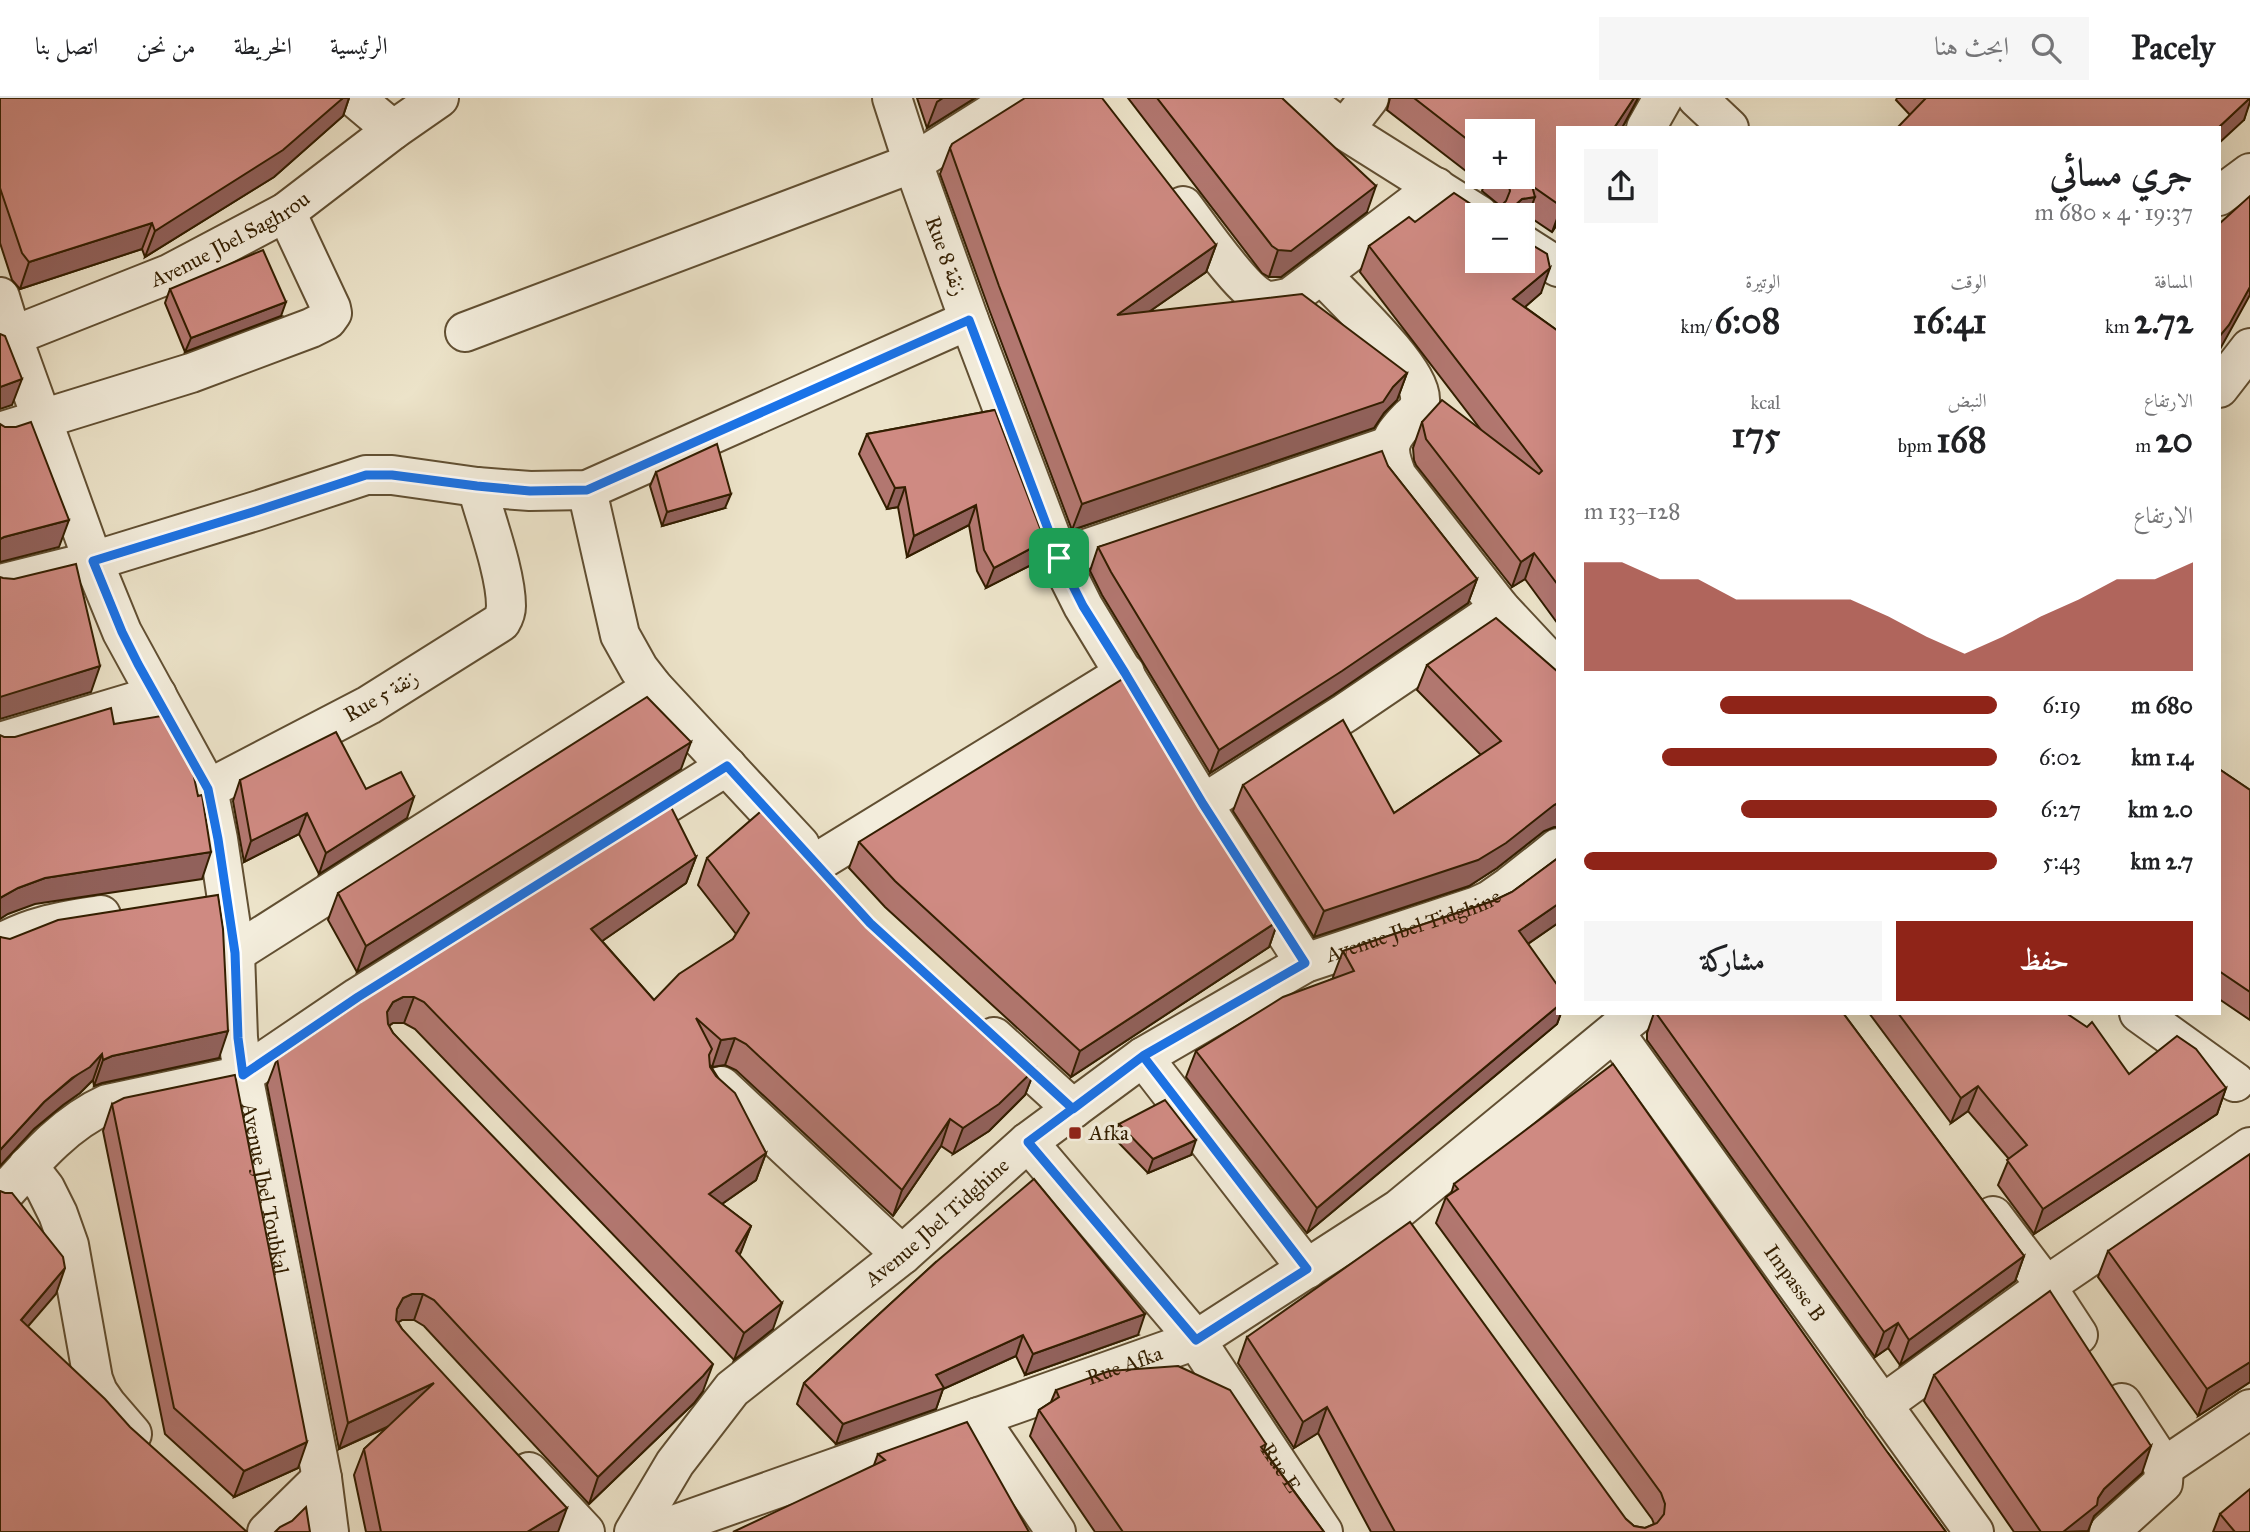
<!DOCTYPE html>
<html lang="ar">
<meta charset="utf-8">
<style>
body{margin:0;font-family:"IM FELL Great Primer",Amiri,serif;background:#f6f6f6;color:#202124;direction:rtl;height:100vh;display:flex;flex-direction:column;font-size:26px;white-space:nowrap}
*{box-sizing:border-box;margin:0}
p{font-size:23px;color:#757577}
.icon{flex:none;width:38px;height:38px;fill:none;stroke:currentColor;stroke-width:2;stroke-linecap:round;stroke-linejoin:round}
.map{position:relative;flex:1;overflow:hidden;direction:ltr}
.drawer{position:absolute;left:1556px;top:28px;width:665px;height:889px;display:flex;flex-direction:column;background:#fff;border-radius:0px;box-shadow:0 7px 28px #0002;direction:rtl}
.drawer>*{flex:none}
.tools{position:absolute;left:1465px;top:21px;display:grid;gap:14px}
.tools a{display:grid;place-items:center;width:70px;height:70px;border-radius:0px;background:#fff;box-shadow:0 7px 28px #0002;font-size:35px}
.pin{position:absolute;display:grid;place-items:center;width:60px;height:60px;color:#fff;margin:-30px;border-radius:14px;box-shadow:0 4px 10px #0006}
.round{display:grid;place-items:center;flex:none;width:74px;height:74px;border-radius:0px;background:#f6f6f6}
.summary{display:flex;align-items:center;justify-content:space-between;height:119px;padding:0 28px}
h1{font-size:38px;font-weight:800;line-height:52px}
.metrics{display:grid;grid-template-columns:repeat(3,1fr);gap:10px;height:119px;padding:7px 28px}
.metrics div{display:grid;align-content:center}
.metrics b{font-size:35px;font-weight:800}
.metrics small{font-size:19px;font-weight:400}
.metrics p{font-size:19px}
.chart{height:196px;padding:14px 28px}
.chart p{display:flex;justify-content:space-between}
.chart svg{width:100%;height:126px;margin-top:7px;fill:#8f2418;opacity:.7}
.action{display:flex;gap:14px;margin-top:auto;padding:14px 28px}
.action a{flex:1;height:80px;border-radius:0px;background:#8f2418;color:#fff;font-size:28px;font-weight:800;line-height:80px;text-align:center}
.action a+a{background:#f6f6f6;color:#202124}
ul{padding:0 28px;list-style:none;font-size:23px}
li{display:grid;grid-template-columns:112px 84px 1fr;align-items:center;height:52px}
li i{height:18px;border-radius:9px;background:#8f2418}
header{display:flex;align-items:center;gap:42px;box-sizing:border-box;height:98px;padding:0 35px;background:#fff;border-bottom:2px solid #e0e0e0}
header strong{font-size:33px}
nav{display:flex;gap:38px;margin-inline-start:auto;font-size:24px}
.search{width:490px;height:63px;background:#f6f6f6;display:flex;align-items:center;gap:18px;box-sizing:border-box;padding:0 24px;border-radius:0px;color:#757577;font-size:26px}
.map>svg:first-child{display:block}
</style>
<header>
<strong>Pacely</strong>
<div class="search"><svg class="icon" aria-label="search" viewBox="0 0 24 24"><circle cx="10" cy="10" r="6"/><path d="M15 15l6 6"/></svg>ابحث هنا</div>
<nav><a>الرئيسية</a><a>الخريطة</a><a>من نحن</a><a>اتصل بنا</a></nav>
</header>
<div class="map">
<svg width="2250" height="1434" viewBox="0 0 2250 1434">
<rect width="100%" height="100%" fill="#ece3c9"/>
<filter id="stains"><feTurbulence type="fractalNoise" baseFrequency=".00286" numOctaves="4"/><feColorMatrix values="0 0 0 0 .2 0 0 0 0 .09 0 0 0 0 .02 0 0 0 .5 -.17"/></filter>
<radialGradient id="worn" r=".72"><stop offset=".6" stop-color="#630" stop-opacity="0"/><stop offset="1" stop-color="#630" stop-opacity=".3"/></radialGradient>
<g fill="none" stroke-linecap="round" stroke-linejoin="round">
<!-- street casing -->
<g stroke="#614f32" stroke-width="42">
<g id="street">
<path d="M355,0L393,32"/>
<path d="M892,0L913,65L969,222L1059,460L1083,508L1203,706L1305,865"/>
<path d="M1302,0L1344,32L1479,117"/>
<path d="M1697,0L1729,30"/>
<path d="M1646,30L1663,0"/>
<path d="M1344,32L1369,0"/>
<path d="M2219,98L2250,75"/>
<path d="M1183,108C1199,129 1243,194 1265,202C1273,204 1283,201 1291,199L1436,89"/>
<path d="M1522,146L1558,169"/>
<path d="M1321,176C1343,200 1423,273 1420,303C1419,312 1414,316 1408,321C1387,343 1386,350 1397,378L1500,510L1558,572"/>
<path id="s1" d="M0,199L12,238L93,463L122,534L208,691L218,741L235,855L238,940L243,977L322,1380L329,1434"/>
<path d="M465,234L913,65L1016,0"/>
<path id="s2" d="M0,243L169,176L286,114L393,32L439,0"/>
<path d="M2219,290L2250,250"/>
<path d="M0,334L191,275L311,230L327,222L332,215L331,210L286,114"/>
<path d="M587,392L620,537L639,571L653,589L800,747"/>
<path d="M1059,460L1389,348"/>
<path d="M0,486L93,463L256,413L366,377H392L477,389L530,393L587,392L969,222"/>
<path d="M0,644L157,597"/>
<path d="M208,691L369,607L501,524C504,519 506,514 506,508C506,475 486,422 477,389"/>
<path d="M1203,706L1345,615L1500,510"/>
<path d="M816,765L1125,575"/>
<path d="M0,846C32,827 65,823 101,817"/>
<path d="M235,855L653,589"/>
<path d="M2139,915L2235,984"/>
<path id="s3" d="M1615,935L1974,1434"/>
<path d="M994,939L1073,1011"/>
<path d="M1143,959L1307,1171"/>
<path d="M721,988L902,1157"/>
<path id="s4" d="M1028,1044L1196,1242L1323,1434"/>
<path d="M28,1068L45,1090L58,1116L69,1147L93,1281L98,1294L107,1307L132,1336"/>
<path d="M0,1100C32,1064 63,1026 107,1006L243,977L358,899L727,668"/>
<path d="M1993,1118L2046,1188L2078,1237"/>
<path d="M1882,1307L2046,1188L2250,1049"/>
<path d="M978,1319L1056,1434"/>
<path d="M2164,1369L2250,1311"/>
<path d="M529,1374L585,1434"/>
<path d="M267,1434L322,1380"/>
<path id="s5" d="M634,1434L675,1365L732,1291L902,1157L1028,1044L1143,959L1305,865L1477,808L1490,802L1510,788L1558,750"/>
<path id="s6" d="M654,1434L1196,1242L1399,1111L1637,915"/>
<path d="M2109,1434L2163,1385L2164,1369L2122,1305"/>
</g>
</g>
<!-- street -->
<use href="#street" stroke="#f3eddc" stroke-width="38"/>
</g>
<!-- wall -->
<g fill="#b27770" stroke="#331e00" stroke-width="2" fill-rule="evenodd">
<path d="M0,0H349L343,18L274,79L145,159L142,151L20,191L12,182L0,145Z"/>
<path d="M917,0H975L927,30Z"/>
<path d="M1128,0H1282L1367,114L1281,179H1269L1262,175Z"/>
<path d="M1390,0H1638L1622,30H1558V125L1552,134L1528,118L1525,125L1477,117L1541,195L1525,209L1558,233V526L1525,481L1512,489L1416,367L1414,362L1413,350L1422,324L1481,332L1360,174L1369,148L1415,124L1477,110L1488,113L1499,110L1498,106L1482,93L1484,87L1387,12ZM1477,33L1522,79H1477Z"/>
<path d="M1897,0H2250L2244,22L1910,17L1896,2Z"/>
<path d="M950,50L1216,147L1206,174L1150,213L1407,275L1397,302L1384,315L1374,330L1072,432L990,214L940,76Z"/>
<path d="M170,191L281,218L185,254L165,205Z"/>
<path d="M995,312L1037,464L986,490L977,473L969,427L907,459L898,409L887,411L859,356L867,336Z"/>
<path d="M1388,368L1477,481L1468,505L1333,597L1210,675L1102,497L1090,473L1098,449Z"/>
<path d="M656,374L725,410L662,428L650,388Z"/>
<path d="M1427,567L1558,574L1554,729L1544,733L1497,770L1469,788L1314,839L1233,713L1243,687L1394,715L1481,657L1417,592Z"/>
<path d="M681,671L357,874L328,822L338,795Z"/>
<path d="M2219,671L2250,692V922L2219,901Z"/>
<path d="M240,682L366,691L407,720L319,776L299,736L244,764L233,703Z"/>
<path d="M1194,691L1278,823L1269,849L1071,979L885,809L849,770L859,744Z"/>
<path d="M696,759L686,785L602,843L654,902L733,841L736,836L698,787L707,760L865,815L1035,971L1025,997L989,1033L953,1056L941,1048L893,1118L736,972L725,967L712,969L710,967L766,1055L756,1082L722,1106L751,1128L739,1157L773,1231L734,1262L415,931L404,925H393L389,928L393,935L703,1293L694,1305L589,1406L424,1228L414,1222H402L398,1224L402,1231L558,1434H366L354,1377L364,1351L388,1329L339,1351L267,987L277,961Z"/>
<path d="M1558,760V825L1528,846L1558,915H1561L1557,926L1307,1135L1186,979L1196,953L1334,880L1333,879L1343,853L1493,803L1512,794Z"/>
<path d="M0,839L219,960L102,985L94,988L93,982L80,995L63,1007L34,1031Z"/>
<path d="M1654,915H1843L2024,1158L2015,1183L1900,1267L1888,1250L1875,1259L1647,942V935Z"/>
<path d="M1869,915H2066L2129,976L2226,990L2217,1016L2034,1136L1998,1087L2009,1061L1968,1013L1951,1025Z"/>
<path d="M112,1006L298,1370L234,1399L165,1336L103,1033Z"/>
<path d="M1119,1026L1191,1057L1148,1075L1114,1040Z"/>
<path d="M1454,1086L1888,1355L1946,1434H1371L1318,1335L1294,1350L1238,1265L1247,1239L1626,1421L1634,1428L1645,1430L1654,1426L1652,1421L1436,1125L1446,1099L1451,1096Z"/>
<path d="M2108,1153L2250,1284L2198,1318L2098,1179Z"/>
<path d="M936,1164L1138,1237L1025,1277L1016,1258L943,1291L936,1311L836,1346L797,1306L804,1285Z"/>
<path d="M1934,1277L2142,1375L2094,1418L2087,1434H2014L1924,1303Z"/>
<path d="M1056,1292L1266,1346L1264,1352L1324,1434H1095L1030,1338L1039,1312L1051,1304Z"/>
<path d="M878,1356L1029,1434L874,1367Z"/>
<path d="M2220,1416L2250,1434H2213Z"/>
</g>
<!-- shaded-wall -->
<g fill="#91615b" stroke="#331e00" stroke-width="2">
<path d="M343,0H349L343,18L274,79L145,159L155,133Z"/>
<path d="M943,0H975L927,30L937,4Z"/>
<path d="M1634,0H1638L1622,30H1614Z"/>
<path d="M2250,0V4L2244,22L2219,45L2218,30Z"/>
<path d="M1376,88L1367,114L1281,179H1269L1278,152Z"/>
<path d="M1535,99L1525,125H1522V117H1510L1513,109L1522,101Z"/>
<path d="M1558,118V125L1552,134Z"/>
<path d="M152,125L142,151L20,191L29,164Z"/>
<path d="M1216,147L1206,174L1107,243L1117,217Z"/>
<path d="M1550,170L1541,195L1504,227L1513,201Z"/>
<path d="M2250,189V197L2219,253V239Z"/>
<path d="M286,204L281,218L185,254L191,240Z"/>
<path d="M1407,275L1397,302L1384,315L1374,330L1072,432L1082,406Z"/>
<path d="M22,281L12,307L0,311V289Z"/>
<path d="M905,389L898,409L887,411L895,390Z"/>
<path d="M731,396L725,410L662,428L667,414Z"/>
<path d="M976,407L969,427L907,459L914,438Z"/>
<path d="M69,422L59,449L0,464V441L4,439Z"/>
<path d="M1045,443L1037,464L986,490L994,470Z"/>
<path d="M1534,455L1525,481L1512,489L1521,464Z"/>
<path d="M1477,481L1468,505L1333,597L1210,675L1219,652Z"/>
<path d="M100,568L91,594L0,621V599L3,597Z"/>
<path d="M691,644L681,671L357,874L366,848Z"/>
<path d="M414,699L407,720L319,776L326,755Z"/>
<path d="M1558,705V729H1554L1544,733L1497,770L1469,788L1314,839L1324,813Z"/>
<path d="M307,715L299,736L244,764L251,743Z"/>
<path d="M211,754L202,781L35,806L8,816L0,821V800L18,790L45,780Z"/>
<path d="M696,759L686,785L582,857L591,831Z"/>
<path d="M1558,806V825L1509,859L1519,833Z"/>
<path d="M1278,823L1269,849L1071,979L1080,953Z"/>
<path d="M403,899H414L404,925H393L383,931L387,914L393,904Z"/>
<path d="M1558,908V915H1561L1557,926L1307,1135L1317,1110Z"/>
<path d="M228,933L219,960L102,985L94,988L103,962L112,958Z"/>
<path d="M735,940L725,967L712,969L721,942Z"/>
<path d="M102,956L93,982L80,995L63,1007L34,1031L0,1068V1052L44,1004Z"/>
<path d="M1035,971L1025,997L989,1033L953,1056L963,1030Z"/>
<path d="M1978,988L1968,1013L1951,1025L1961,1000Z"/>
<path d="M2226,990L2217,1016L2034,1136L2043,1111Z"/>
<path d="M950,1021L941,1048L893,1118L902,1092Z"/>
<path d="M1196,1042L1191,1057L1148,1075L1153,1061Z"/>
<path d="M766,1055L756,1082L699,1122L709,1096Z"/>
<path d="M751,1128L741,1154L727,1180L736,1153Z"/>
<path d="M2024,1158L2015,1183L1900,1267L1909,1242Z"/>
<path d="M65,1170L56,1196L11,1248L21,1222Z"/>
<path d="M412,1196H423L414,1222H402L394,1227L397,1211L403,1200Z"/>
<path d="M782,1205L773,1231L734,1262L744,1235Z"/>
<path d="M1145,1216L1138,1237L1025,1277L1033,1256Z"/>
<path d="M1898,1225L1888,1250L1875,1259L1884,1234Z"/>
<path d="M1023,1237L1016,1258L943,1291L936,1311L836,1346L843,1326L936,1277Z"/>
<path d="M2250,1264V1284L2198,1318L2207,1291Z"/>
<path d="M713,1266L703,1293L694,1305L589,1406L598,1379Z"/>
<path d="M434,1285L424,1312L339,1351L348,1325Z"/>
<path d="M1327,1309L1318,1335L1294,1350L1303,1324Z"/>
<path d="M307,1344L298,1370L234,1399L244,1373Z"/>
<path d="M2151,1348L2142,1375L2094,1418L2088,1433L2063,1434L2098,1400L2104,1391Z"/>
<path d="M567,1410L558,1434H527Z"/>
</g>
<!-- building -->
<g fill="#cf8a82" stroke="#331e00" stroke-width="2">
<path d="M0,0H343L283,52L155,133L152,125L29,164L22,155L0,90Z"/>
<path d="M1025,0H1102L1216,147L1117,217L1302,196L1407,275L1393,289L1383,304L1082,406L999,188L950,50L952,46Z"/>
<path d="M1157,0H1282L1376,88L1291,153L1278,152L1272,148Z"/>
<path d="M1414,0H1634L1614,30H1558V106L1532,88L1535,99L1522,101L1513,109L1510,117H1477V163H1522V141L1547,156L1550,170L1513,201L1558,233V487L1534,455L1521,464L1426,341L1422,324L1442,302L1539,376L1542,373L1369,148L1409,119L1415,124L1454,95L1477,110L1488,113L1498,111L1506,103L1510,93L1507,80L1505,79H1522V33H1477V49Z"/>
<path d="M1926,0H2250L2218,30H1897Z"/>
<path d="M2250,98V189L2229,227L2219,239V126Z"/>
<path d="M263,152L286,204L191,240L170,191Z"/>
<path d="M0,236L5,238L22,281L0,289Z"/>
<path d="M995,312L1045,443L994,470L984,452L976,407L914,438L905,389L895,390L867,336Z"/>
<path d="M31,324L69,422L4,439L0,441V326L5,329H16Z"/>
<path d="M717,346L731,396L667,414L656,374Z"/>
<path d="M1382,353L1388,368L1477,481L1342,573L1219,652L1111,474L1098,449Z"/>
<path d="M76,466L100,568L0,599V479L3,480L14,481Z"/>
<path d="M1496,520L1558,574V705L1554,707L1506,745L1478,762L1324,813L1243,687L1343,622L1394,715L1501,643L1427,567Z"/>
<path d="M1126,579L1194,691L1278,823L1080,953L895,783L859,744Z"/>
<path d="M647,599L691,644L366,848L338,795Z"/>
<path d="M111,610L114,626L167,617L190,660L198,698L202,697L211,754L45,780L18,790L0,800V637L4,639H15Z"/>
<path d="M336,634L366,691L401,674L414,699L326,755L307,715L251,743L240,682Z"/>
<path d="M2219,671L2250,692V894L2219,873Z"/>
<path d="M767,708L865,815L1035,971L999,1006L963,1030L950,1021L902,1092L746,946L735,940L721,942L696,920L712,951L709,957L710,969L716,978L735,995L766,1055L709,1096L751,1128L736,1153L782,1205L744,1235L424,904L414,899H403L393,904L387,914L388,926L393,935L713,1266L703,1278L598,1379L434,1202L423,1196H412L403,1200L397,1211L396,1222L402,1231L567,1410L527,1434H381L364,1351L434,1285L348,1325L277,961L380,891L671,709L696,759L591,831L654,902L679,876L733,841L749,815L707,760Z"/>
<path d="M1558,760V806L1519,833L1558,888V908L1317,1110L1196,953L1283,899L1354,873L1343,853L1493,803L1512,794Z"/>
<path d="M218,797L223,831L228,933L112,958L103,962L102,956L90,969L72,980L44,1004L0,1052V839L10,841L58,822Z"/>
<path d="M1656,915H1843L2024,1158L1909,1242L1898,1225L1884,1234Z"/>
<path d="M1898,915H2066L2087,929L2092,924L2129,976L2177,938L2196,951L2226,990L2043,1111L2007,1062L2027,1047L1978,988L1961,1000Z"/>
<path d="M1613,966L1888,1355L1946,1434H1395L1327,1309L1303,1324L1247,1239L1410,1124L1626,1421L1634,1428L1645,1430L1657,1425L1664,1416L1665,1406L1661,1395L1446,1099L1458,1091L1454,1086Z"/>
<path d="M235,977L307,1344L244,1373L174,1310L112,1006L124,1000Z"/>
<path d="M1165,1002L1196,1042L1153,1061L1119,1026Z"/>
<path d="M2250,1056V1264L2207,1291L2108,1153Z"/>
<path d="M1034,1081L1145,1216L1033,1256L1023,1237L936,1277L944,1290L843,1326L804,1285L936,1164Z"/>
<path d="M0,1093L5,1095H12L63,1159L65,1170L21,1222L105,1301L130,1329L247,1434H0Z"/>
<path d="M2050,1193L2151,1348L2104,1391L2098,1400L2097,1407L2063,1434H2041L1934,1277Z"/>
<path d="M1178,1268L1230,1292L1266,1346L1261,1349L1324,1434H1123L1039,1312L1059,1299L1056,1292L1109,1273Z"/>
<path d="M967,1324L1029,1434H733L885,1362L878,1356Z"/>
<path d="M2250,1391V1434H2235L2220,1416Z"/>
<path d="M306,1409L310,1434H275L280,1429L292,1423Z"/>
</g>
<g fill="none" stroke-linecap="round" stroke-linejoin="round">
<!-- route casing -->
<g stroke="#fff" stroke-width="14">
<path id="route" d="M1059,460L969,222L587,392L530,393L477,388L392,377H366L256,413L93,463L122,534L138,566L208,691L218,741L235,855L238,940L243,977L358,899L727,668L870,825L1073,1011L1143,958L1307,1171L1196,1242L1028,1044L1143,958L1305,865L1203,706L1125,575L1083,508L1059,460"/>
</g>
<!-- route -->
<use href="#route" stroke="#1a73e8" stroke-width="9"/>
</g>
<!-- markers -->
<rect fill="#8f2418" stroke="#f3eddc" stroke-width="2.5" x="1068" y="1028" width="14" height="14" rx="3.5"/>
<g text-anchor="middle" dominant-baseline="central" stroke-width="7" stroke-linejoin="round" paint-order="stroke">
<!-- street labels -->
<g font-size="21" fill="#331e00" stroke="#f3eddc">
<text stroke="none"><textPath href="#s2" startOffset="252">Avenue Jbel Saghrou</textPath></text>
<text transform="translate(946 158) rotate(70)">Rue 8 زنقة</text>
<text transform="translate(381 598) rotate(-30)">Rue 5 زنقة</text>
<text stroke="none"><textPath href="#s5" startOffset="1004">Avenue Jbel Tidghine</textPath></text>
<text stroke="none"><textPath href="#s1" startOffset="940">Avenue Jbel Toubkal</textPath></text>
<text stroke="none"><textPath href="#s5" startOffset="438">Avenue Jbel Tidghine</textPath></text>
<text stroke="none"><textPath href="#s3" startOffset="308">Impasse B</textPath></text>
<text stroke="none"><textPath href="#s6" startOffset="499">Rue Afka</textPath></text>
<text stroke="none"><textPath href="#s4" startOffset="413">Rue E</textPath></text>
</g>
<!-- poi labels -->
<g font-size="21" fill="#331e00" stroke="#f3eddc" text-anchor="start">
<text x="1089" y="1035">Afka</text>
</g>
</g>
<rect width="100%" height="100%" filter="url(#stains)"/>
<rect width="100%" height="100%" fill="url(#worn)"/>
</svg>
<div class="tools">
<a>+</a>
<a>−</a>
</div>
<div class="pin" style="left:1059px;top:460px;background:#1e9e55"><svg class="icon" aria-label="arrive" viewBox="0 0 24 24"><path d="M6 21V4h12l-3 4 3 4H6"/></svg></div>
<section class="drawer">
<div class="summary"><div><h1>جري مسائي</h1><p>19:37 · 4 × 680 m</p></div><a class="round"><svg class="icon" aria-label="share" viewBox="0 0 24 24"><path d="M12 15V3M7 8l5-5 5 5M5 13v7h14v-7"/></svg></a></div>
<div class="metrics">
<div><p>المسافة</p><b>2.72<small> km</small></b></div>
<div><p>الوقت</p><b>16:41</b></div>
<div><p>الوتيرة</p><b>6:08<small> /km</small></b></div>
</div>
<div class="metrics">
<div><p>الارتفاع</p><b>20<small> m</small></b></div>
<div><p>النبض</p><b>168<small> bpm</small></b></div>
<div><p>kcal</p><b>175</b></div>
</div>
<div class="chart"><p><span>الارتفاع</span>128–133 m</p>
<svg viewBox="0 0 160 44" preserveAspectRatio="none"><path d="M0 44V6L10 6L20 12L30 12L40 19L50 19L60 19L70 19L80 25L90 32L100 38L110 32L120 25L130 19L140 12L150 12L160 6V44z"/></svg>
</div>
<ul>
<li><b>680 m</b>6:19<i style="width:67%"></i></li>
<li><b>1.4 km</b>6:02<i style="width:81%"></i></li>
<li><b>2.0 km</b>6:27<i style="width:62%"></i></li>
<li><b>2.7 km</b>5:43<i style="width:100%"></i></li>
</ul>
<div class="action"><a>حفظ</a><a>مشاركة</a></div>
</section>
</div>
